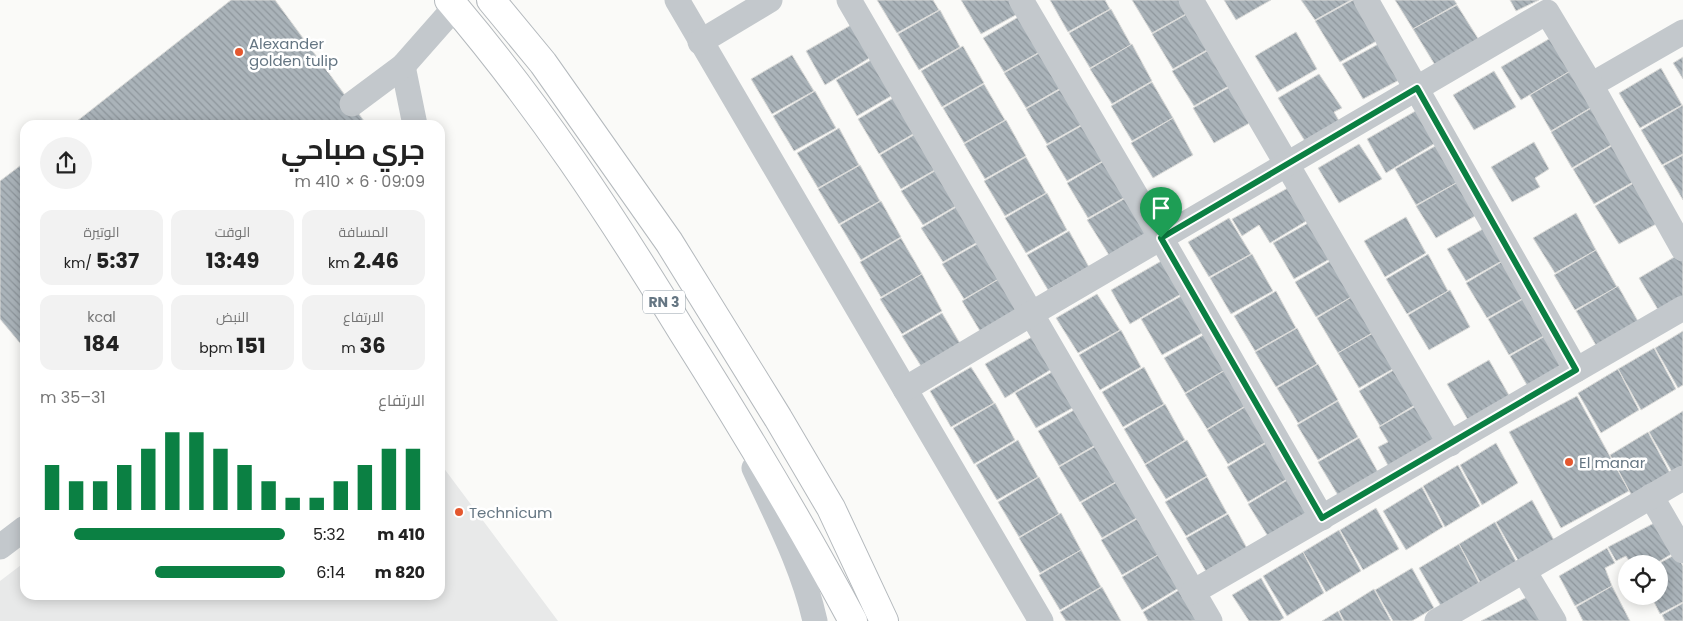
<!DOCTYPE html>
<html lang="ar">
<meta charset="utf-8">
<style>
body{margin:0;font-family:Poppins,Cairo,sans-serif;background:#f2f2f2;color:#222;direction:rtl;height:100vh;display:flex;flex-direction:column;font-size:19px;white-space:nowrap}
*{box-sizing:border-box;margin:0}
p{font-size:16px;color:#767676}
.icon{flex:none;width:28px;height:28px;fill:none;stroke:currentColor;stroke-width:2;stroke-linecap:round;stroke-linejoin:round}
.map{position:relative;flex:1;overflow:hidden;direction:ltr}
.side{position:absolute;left:20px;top:120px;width:425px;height:480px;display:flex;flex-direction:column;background:#fff;border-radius:15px;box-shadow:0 2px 12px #0003;direction:rtl}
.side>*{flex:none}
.controls{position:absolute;left:1618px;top:555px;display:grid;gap:10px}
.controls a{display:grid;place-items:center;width:50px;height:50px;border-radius:50%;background:#fff;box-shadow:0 2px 12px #0003;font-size:25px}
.pin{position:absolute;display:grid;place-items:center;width:42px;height:42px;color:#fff;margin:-51px -21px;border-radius:50% 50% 50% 0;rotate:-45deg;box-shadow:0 0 5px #0007}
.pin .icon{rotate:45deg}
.round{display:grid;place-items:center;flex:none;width:52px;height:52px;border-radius:26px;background:#f2f2f2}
.overview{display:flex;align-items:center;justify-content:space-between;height:85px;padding:0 20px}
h1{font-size:28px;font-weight:700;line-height:38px}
.metrics{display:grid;grid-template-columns:repeat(3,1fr);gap:8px;height:85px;padding:5px 20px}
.metrics div{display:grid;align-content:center;border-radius:12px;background:#f2f2f2;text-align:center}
.metrics b{font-size:21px;font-weight:700}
.metrics small{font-size:14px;font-weight:400}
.metrics p{font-size:14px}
.chart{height:140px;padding:10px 20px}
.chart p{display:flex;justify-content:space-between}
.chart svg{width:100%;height:90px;margin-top:5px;stroke:#0b8043;stroke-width:6}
ul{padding:0 20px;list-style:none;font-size:16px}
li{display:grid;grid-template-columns:80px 60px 1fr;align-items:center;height:38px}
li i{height:12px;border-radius:6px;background:#0b8043}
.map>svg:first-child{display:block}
</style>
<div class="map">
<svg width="1683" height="621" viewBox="0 0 1683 621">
<defs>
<pattern id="building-back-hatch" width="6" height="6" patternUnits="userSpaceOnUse" patternTransform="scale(1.25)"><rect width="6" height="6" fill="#aab3b9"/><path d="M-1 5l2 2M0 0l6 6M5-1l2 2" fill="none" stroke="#8e969c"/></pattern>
</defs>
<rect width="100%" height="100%" fill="#fafaf8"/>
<!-- built -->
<path fill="#e8e9e9" d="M440,463L558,621H0V581L25,562V595H440Z"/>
<!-- building -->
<g fill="url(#building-back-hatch)" stroke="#dcdcda">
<path d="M231,0H275L367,125H72Z"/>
<path d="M877,0H933L939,10L897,33Z"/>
<path d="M961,0H1017L1023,11L981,34Z"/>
<path d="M1050,0H1105L1110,9L1068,32Z"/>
<path d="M1132,0H1187L1193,10L1152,33Z"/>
<path d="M1224,0H1271L1236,20Z"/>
<path d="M1301,0H1351L1315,20Z"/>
<path d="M1353,0H1356L1380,39L1340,62L1315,21Z"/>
<path d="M1395,0H1454L1457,4L1413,29Z"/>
<path d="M1510,0H1539L1516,11Z"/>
<path d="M1457,5L1479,40L1435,65L1413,29Z"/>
<path d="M1111,9L1131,45L1090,68L1069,33Z"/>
<path d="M940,10L960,47L919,70L898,34Z"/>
<path d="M1194,10L1214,46L1173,69L1152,34Z"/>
<path d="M1025,13L1045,49L1004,72L983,38Z"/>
<path d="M858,21L876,54L825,85L806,51Z"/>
<path d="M1296,32L1317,69L1277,92L1255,56Z"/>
<path d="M1554,36L1572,70L1521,100L1501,67Z"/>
<path d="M1382,42L1403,78L1363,99L1342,64Z"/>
<path d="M1132,44L1152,81L1112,104L1090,69Z"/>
<path d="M963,46L984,83L942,107L921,71Z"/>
<path d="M1214,47L1234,83L1194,106L1172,71Z"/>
<path d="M1046,49L1066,85L1026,108L1004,73Z"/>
<path d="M792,55L814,91L772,114L751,79Z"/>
<path d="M878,56L898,92L857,116L836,80Z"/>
<path d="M1683,57V79L1673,63Z"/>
<path d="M1661,68L1682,105L1640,128L1619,93Z"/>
<path d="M1572,70L1592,107L1551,131L1530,95Z"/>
<path d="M1494,71L1516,107L1474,130L1453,95Z"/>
<path d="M1319,74L1342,108L1334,112L1342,126L1308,146L1278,98Z"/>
<path d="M1152,82L1173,118L1132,141L1111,106Z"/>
<path d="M984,84L1005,120L964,143L943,108Z"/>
<path d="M1235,84L1255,120L1214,143L1193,108Z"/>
<path d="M1068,85L1088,121L1047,144L1026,109Z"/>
<path d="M815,91L836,128L794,151L773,116Z"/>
<path d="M900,94L920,130L879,154L858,119Z"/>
<path d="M1683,105V154L1662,165L1641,130Z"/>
<path d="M1593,107L1613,144L1572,168L1551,132Z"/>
<path d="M1419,109L1437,142L1386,173L1367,139Z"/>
<path d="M1173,118L1193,155L1153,178L1131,143Z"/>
<path d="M1006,120L1026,156L985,179L964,144Z"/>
<path d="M1088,122L1108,158L1067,181L1046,146Z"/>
<path d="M839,128L859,165L818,188L797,153Z"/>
<path d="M922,130L942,166L901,189L880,155Z"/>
<path d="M1534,142L1549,169L1535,178L1540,187L1512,202L1491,167Z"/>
<path d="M1359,144L1382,179L1339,203L1318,168Z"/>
<path d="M1615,144L1635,181L1594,204L1573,169Z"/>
<path d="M1437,145L1458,182L1416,205L1395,169Z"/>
<path d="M1683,155V200L1663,166Z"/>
<path d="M1026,157L1046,193L1005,216L984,181Z"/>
<path d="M1109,158L1129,195L1088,218L1067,183Z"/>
<path d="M25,162V349L0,319V181Z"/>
<path d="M860,165L880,201L839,224L818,189Z"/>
<path d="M943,166L963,202L923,225L901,191Z"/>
<path d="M1637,181L1660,222L1619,244L1595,206Z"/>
<path d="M1458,182L1477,215L1436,238L1416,206Z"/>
<path d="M1295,184L1313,217L1270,243L1259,225L1242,236L1232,219Z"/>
<path d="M1047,193L1067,230L1026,253L1005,218Z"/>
<path d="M1129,196L1149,232L1109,255L1087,220Z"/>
<path d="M881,201L901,237L861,260L840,225Z"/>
<path d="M963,203L983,239L943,262L921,228Z"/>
<path d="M1576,213L1596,250L1555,273L1533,238Z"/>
<path d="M1406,217L1426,253L1385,277L1364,241Z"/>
<path d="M1229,218L1251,254L1209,277L1188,242Z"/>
<path d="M1315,219L1335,256L1294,279L1273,243Z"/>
<path d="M1490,225L1507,258L1466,281L1447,249Z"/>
<path d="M1069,231L1089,267L1048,290L1027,255Z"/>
<path d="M901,238L922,274L881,297L860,262Z"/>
<path d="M984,240L1004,276L964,299L942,264Z"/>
<path d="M1596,250L1617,287L1575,310L1554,275Z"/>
<path d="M1681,253L1683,256V300L1660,313L1639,278Z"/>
<path d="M1252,254L1273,291L1231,314L1210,278Z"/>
<path d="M1428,254L1448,291L1407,314L1386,279Z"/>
<path d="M1337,257L1357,294L1316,317L1295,282Z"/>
<path d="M1508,258L1529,295L1487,318L1466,283Z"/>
<path d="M1163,260L1181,294L1130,324L1111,290Z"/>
<path d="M922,274L942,311L902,334L880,299Z"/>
<path d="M1004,276L1024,312L983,336L962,301Z"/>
<path d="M1618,286L1639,323L1597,347L1576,311Z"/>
<path d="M1450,290L1470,327L1429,350L1408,315Z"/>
<path d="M1276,291L1296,328L1255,351L1234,316Z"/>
<path d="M1358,293L1379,329L1338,353L1317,318Z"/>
<path d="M1097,294L1120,330L1078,353L1056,318Z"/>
<path d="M1183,295L1204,332L1162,355L1141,319Z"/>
<path d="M1530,295L1551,332L1509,355L1488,319Z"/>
<path d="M942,313L961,345L921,366L902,336Z"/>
<path d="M1297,328L1317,364L1276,387L1255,352Z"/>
<path d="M1380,329L1400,365L1359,388L1338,353Z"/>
<path d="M1121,330L1141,367L1100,390L1079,355Z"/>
<path d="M1683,331V385L1678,388L1655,348Z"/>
<path d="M1552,332L1572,369L1531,392L1510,356Z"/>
<path d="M1037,334L1055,367L1005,398L985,364Z"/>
<path d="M1205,334L1225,370L1185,393L1164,358Z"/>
<path d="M1654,348L1676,389L1641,410L1618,369Z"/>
<path d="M1489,360L1510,397L1468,420L1447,384Z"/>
<path d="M1318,364L1338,400L1298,423L1277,388Z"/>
<path d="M1400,366L1420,402L1380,426L1359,391Z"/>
<path d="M971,367L994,403L951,427L930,391Z"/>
<path d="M1144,367L1164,404L1123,427L1102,392Z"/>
<path d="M1057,369L1078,405L1036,428L1015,393Z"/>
<path d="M1227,369L1247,405L1207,429L1185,394Z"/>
<path d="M1618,369L1639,410L1601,433L1578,393Z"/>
<path d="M1577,396L1629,491L1561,528L1509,432Z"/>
<path d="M1338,401L1358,437L1318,460L1297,425Z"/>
<path d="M995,403L1015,440L974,464L953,428Z"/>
<path d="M1421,403L1441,439L1390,469L1378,447L1388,442L1379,427Z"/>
<path d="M1165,404L1185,440L1145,464L1124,429Z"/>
<path d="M1248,405L1268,441L1228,464L1207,430Z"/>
<path d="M1079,407L1099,443L1059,466L1038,431Z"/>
<path d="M1683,411V466L1672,472L1649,432Z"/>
<path d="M1648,432L1670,473L1632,496L1610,455Z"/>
<path d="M1359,438L1379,474L1339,497L1318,462Z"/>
<path d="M1018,440L1038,477L997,500L976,465Z"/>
<path d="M1187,440L1207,476L1166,499L1145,465Z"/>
<path d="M1268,442L1289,478L1248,502L1227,467Z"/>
<path d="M1101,443L1121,479L1080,502L1059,467Z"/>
<path d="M1496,443L1518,483L1482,505L1460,465Z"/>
<path d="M1458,465L1480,506L1445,527L1423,486Z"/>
<path d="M1039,477L1059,514L1019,537L998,502Z"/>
<path d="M1207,477L1227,513L1186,536L1165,502Z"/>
<path d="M1122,479L1142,515L1102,538L1081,503Z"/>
<path d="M1289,479L1309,515L1269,538L1248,504Z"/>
<path d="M1422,487L1443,527L1406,550L1383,511Z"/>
<path d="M1532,500L1554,540L1519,562L1496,522Z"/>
<path d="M1376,508L1399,549L1363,570L1340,530Z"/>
<path d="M1061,513L1081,550L1040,573L1019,538Z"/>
<path d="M1228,514L1248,550L1207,573L1186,538Z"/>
<path d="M1142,516L1163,552L1122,575L1101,540Z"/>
<path d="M1658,521L1675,552L1655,564H1631L1626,556L1616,561L1608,547Z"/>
<path d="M1495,522L1517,563L1481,584L1459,544Z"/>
<path d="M1339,530L1361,571L1326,592L1303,552Z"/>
<path d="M1459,544L1480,585L1442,608L1419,568Z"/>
<path d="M1607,548L1615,563L1605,568L1612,586L1575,606L1559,576Z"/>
<path d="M1081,550L1101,587L1060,610L1039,575Z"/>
<path d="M1163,552L1182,586L1142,610L1122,577Z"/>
<path d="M1303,552L1324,593L1287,616L1263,576Z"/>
<path d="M1676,554L1683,566V602L1660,614L1651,596H1659L1658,564Z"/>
<path d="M1412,568L1434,608L1412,621H1393L1375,590Z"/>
<path d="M1261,578L1284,618L1279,621H1249L1232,595Z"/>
<path d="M1612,586L1630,621H1583L1576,607Z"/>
<path d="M1102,587L1121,621H1066L1060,612Z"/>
<path d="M1184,587L1203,621H1148L1143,612Z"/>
<path d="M1374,589L1391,621H1344L1339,611Z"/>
<path d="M1529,596L1543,621H1481Z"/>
<path d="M1683,603V621H1665L1662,615Z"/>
<path d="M1338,611L1343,621H1322Z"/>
</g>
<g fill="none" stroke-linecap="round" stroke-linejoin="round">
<!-- highway casing -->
<g stroke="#b4b9bd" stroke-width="30">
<g id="highway">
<path d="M449,0C538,104 611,215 682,331C742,426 800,522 853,621"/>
<path d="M491,0L543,63L669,242L778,418L831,508L884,621"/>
</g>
</g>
<!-- minor -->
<g stroke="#c3c8cc" stroke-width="25">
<path d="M677,0L1041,621"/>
<path d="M849,0L1210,621"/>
<path d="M1021,0L1161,238L1322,518"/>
<path d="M1191,0L1450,444"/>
<path d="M1366,0L1576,370"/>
<path d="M700,42L770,0"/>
<path d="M403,66L415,125"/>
<path d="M1591,85L1683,32"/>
<path d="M352,104L403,66L455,7"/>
<path d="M905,389L1031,314L1547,12L1591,85L1683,249"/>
<path d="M754,468C777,518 803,567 815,621"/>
<path d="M1651,496L1683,551"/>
<path d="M0,547L25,528"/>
<path d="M1524,571L1554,621"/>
<path d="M1193,592L1683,308"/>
<path d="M1437,621L1683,478"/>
</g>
<!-- highway -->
<use href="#highway" stroke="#fff" stroke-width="28"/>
</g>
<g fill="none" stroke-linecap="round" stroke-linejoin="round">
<!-- route casing -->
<g stroke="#fff" stroke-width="10">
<path id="route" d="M1417,88L1576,370L1322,518L1161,238Z"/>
</g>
<!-- route -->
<use href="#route" stroke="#0b8043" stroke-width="6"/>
</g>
<!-- markers -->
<g fill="#e4572e" stroke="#fff" stroke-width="2">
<circle cx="239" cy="52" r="5"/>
<circle cx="1569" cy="462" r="5"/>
<circle cx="459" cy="512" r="5"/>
</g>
<g text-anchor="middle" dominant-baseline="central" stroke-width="5" stroke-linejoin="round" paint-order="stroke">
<!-- shield labels -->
<rect fill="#fff" stroke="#939fa8" stroke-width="1" x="643" y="290.5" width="42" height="23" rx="4"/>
<g font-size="14" font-weight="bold" fill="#657683">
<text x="664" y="302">RN 3</text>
</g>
<!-- poi labels -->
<g font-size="15" fill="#657683" stroke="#fff" text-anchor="start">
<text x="249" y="43">Alexander<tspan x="249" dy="17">golden tulip</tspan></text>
<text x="1579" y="462">El manar</text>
<text x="469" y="512">Technicum</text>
</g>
</g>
</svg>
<div class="controls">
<a><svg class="icon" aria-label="locate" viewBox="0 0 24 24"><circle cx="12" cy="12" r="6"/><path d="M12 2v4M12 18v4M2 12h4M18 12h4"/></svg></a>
</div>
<div class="pin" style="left:1161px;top:238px;background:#1e9e55"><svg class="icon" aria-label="arrive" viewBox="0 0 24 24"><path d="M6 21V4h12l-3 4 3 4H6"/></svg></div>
<section class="side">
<div class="overview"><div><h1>جري صباحي</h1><p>09:09 · 6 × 410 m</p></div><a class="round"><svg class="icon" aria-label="share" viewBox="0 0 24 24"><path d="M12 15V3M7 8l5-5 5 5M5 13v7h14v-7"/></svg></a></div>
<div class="metrics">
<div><p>المسافة</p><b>2.46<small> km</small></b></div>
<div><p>الوقت</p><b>13:49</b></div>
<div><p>الوتيرة</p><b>5:37<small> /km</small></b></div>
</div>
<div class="metrics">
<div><p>الارتفاع</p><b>36<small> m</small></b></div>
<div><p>النبض</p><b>151<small> bpm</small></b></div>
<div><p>kcal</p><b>184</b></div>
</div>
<div class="chart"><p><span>الارتفاع</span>31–35 m</p>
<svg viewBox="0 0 160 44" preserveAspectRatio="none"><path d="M5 44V22M15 44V30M25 44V30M35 44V22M45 44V14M55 44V6M65 44V6M75 44V14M85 44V22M95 44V30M105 44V38M115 44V38M125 44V30M135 44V22M145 44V14M155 44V14"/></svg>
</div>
<ul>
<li><b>410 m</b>5:32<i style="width:86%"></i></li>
<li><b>820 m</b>6:14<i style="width:53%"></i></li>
</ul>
</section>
</div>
